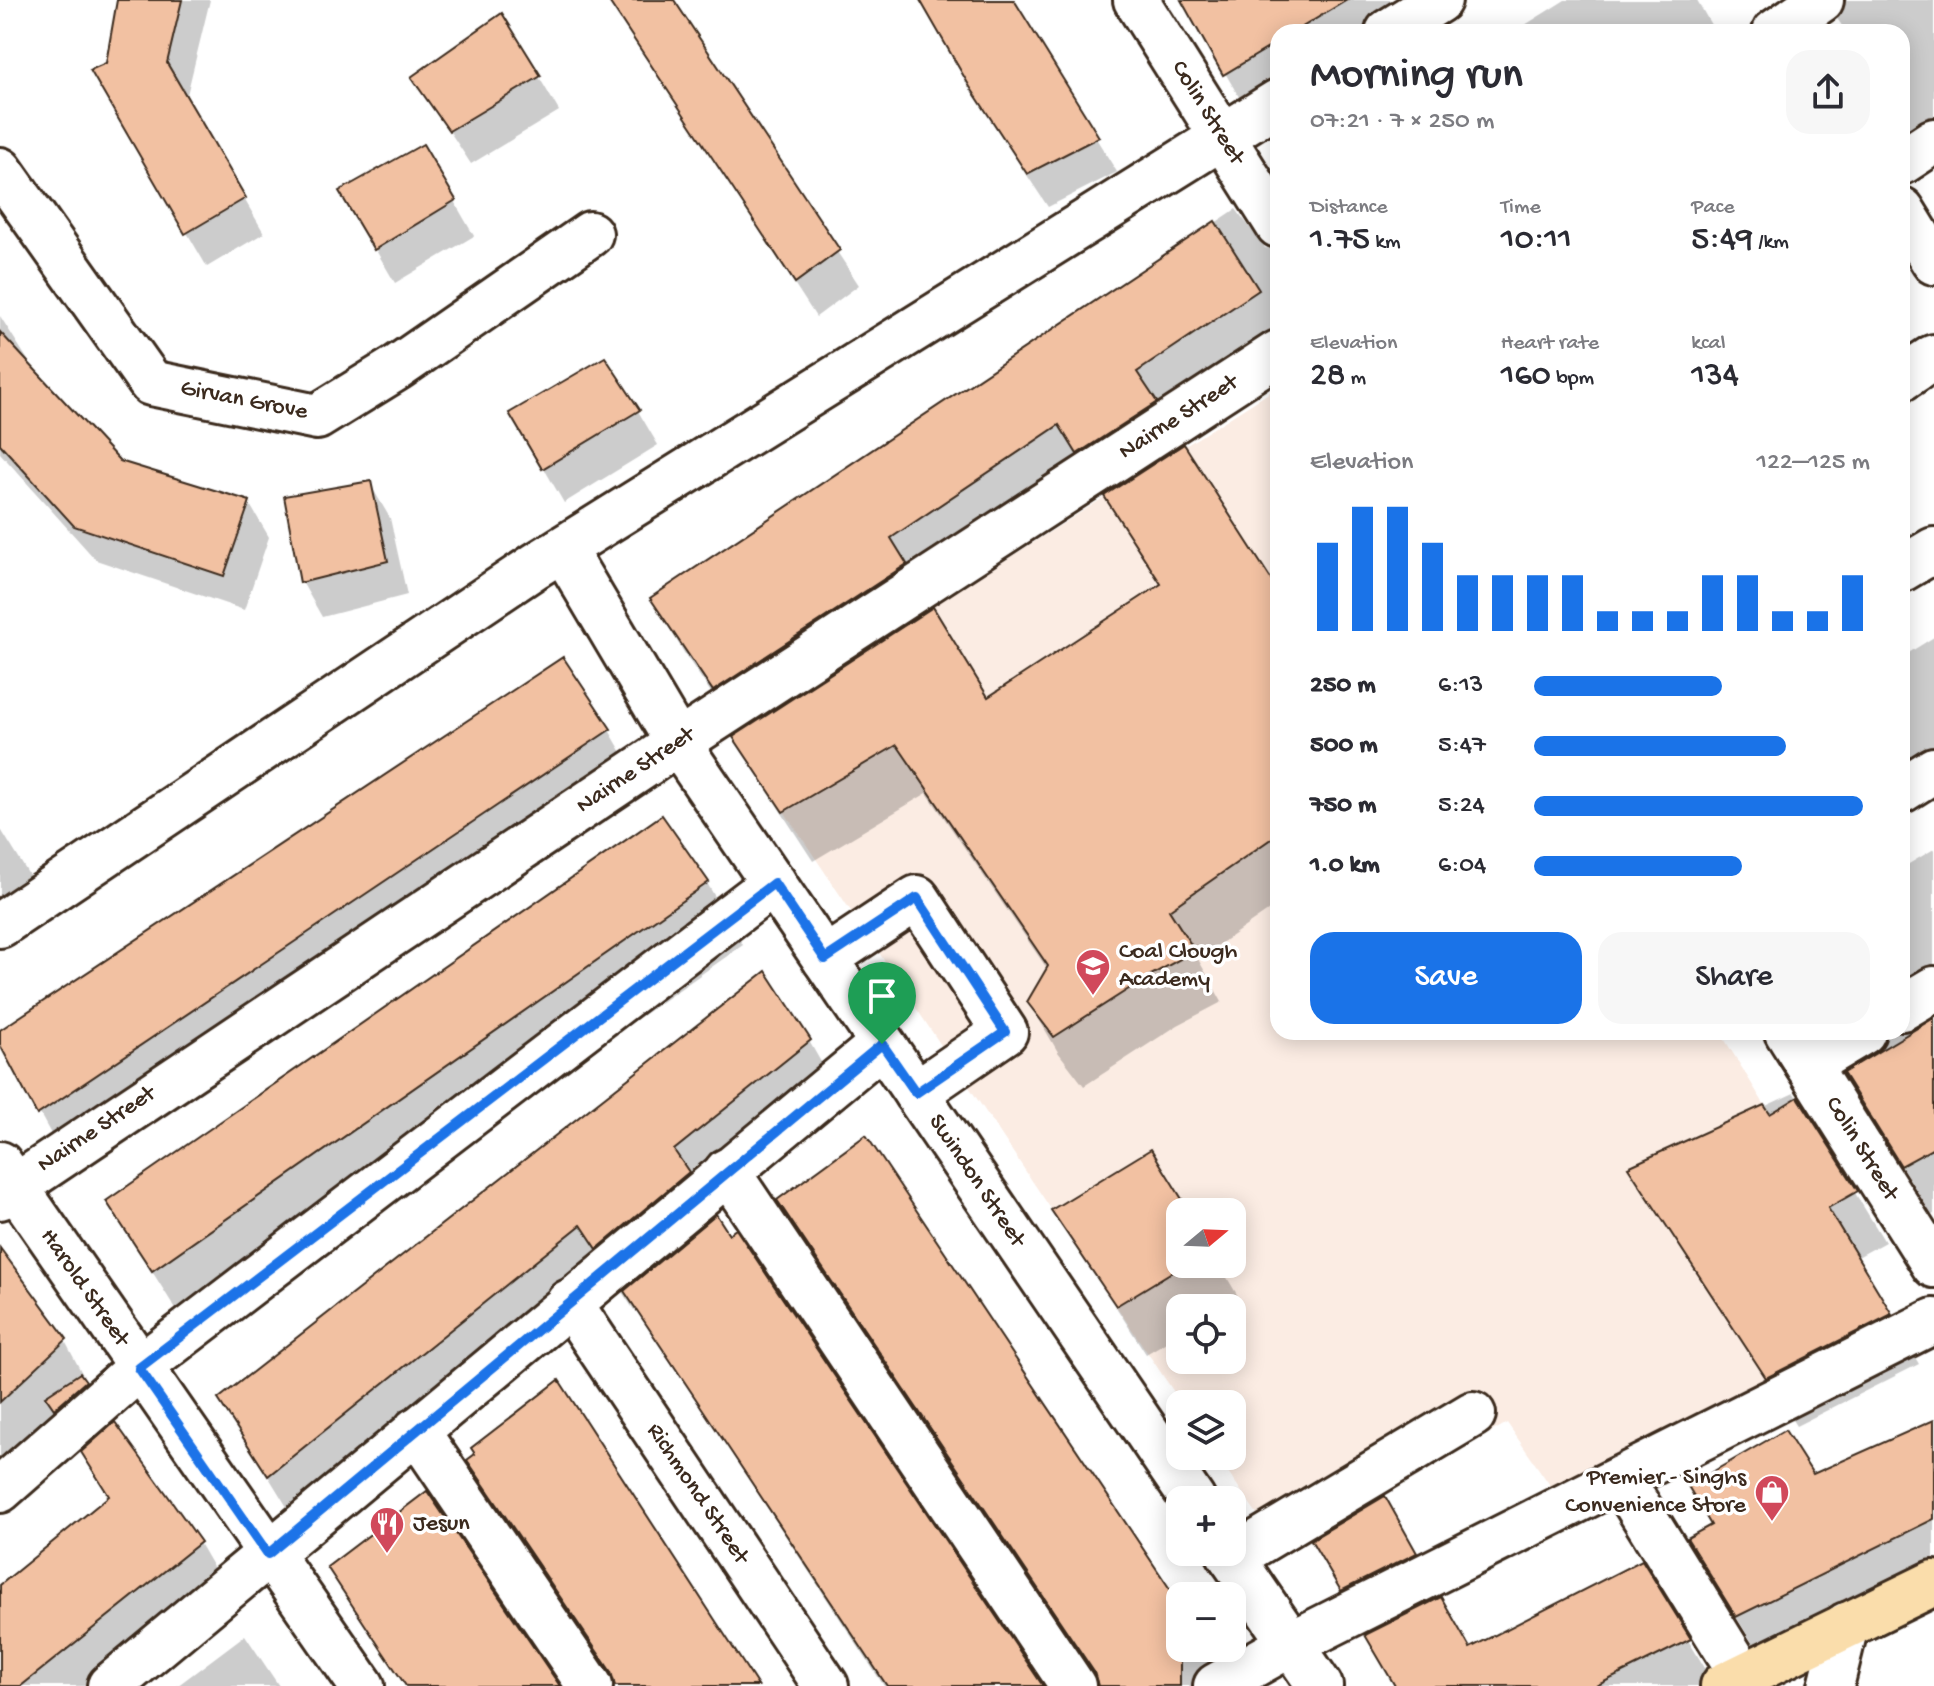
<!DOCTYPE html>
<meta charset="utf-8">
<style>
body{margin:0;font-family:"Gochi Hand",sans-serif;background:#f7f7f7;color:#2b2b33;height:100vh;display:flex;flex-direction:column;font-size:30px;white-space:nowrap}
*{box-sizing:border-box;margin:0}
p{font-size:26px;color:#7c7c81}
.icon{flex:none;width:44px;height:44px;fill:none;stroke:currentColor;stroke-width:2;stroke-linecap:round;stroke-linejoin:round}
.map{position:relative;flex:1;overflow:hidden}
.sheet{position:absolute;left:1270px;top:24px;width:640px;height:1016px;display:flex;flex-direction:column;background:#fff;border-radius:24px;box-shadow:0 4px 20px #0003}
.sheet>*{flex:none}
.needle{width:52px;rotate:71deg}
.buttons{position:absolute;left:1166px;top:1198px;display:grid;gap:16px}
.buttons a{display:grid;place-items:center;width:80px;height:80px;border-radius:16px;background:#fff;box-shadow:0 4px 20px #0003;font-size:40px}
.pin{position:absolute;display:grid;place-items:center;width:68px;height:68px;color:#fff;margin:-82px -34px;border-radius:50% 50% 50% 0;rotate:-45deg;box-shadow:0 0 8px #0007}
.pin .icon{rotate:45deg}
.round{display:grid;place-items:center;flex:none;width:84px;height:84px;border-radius:24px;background:#f7f7f7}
.headline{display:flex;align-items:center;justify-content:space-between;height:136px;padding:0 40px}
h1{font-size:44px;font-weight:600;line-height:60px}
.stats{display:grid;grid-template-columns:repeat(3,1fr);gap:12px;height:136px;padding:8px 40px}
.stats div{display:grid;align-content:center}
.stats b{font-size:34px;font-weight:600}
.stats small{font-size:22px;font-weight:400}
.stats p{font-size:22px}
.chart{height:224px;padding:16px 40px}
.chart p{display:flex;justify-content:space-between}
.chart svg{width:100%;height:144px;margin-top:8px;stroke:#1a73e8;stroke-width:6}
.primary-button{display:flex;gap:16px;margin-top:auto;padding:16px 40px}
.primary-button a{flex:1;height:92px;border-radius:24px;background:#1a73e8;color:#fff;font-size:32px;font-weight:600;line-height:92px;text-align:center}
.primary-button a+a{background:#f7f7f7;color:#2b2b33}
ul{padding:0 40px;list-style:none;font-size:26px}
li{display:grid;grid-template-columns:128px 96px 1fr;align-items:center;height:60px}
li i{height:20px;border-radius:10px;background:#1a73e8}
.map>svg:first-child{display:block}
</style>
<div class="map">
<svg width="1934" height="1686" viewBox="0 0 1934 1686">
<rect width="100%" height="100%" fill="#fff"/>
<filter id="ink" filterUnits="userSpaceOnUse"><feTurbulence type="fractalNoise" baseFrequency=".0125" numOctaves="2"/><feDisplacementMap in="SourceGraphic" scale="16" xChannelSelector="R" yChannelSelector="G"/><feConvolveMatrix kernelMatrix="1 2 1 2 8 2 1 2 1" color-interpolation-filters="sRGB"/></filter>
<g filter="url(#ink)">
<!-- built -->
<path fill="#fbece3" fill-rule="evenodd" d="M1278,387V1032H1720L1897,1321L1556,1494L1507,1423L1284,1553L1217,1456H1232V1404H1182L732,734ZM1180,1212H1232V1264H1180ZM1180,1308H1232V1360H1180Z"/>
<!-- shadow -->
<g fill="#0003" fill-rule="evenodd">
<path d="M119,0H210L186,99L264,233L207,267L93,71L108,65Z"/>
<path d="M645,0H671L859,285L816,317L621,17Z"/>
<path d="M922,0H1010L1117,172L1048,207L992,122Z"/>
<path d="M1183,0H1458L1405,32H1278V109L1254,123Z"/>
<path d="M1565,0H1697L1715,32H1514Z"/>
<path d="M1825,0H1934V145L1919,154L1902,125V32H1846Z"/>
<path d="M414,77H539L559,111L471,164Z"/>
<path d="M423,147L474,236L395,283L342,192Z"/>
<path d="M1236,209L1265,248L1278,251V355L1170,430L1278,594V904L1198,959L1222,1002L1178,1025L1084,1086L1058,1052L1029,1002L1048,970L927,793L813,861L765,787L736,737L740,735L686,656L652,599ZM1094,481L1161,586L987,700L923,596Z"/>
<path d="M0,316L38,376L119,463L249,503L269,537L244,610L96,560L0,453Z"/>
<path d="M1902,339L1922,375L1902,387Z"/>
<path d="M638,411L658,445L564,503L512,413Z"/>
<path d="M370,484L390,518L407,595L322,617L302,582Z"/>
<path d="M1934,637V794L1902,813V657Z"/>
<path d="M609,730L645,792L74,1176L0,1041V1033Z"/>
<path d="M0,828L50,909L0,939Z"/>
<path d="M1934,849V1214L1932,1215L1818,1032H1902V868Z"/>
<path d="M707,883L743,945L190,1332L108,1201Z"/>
<path d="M809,1041L845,1104L710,1213L1040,1686H884L636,1308L634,1310L618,1286L306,1538L221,1399Z"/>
<path d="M1794,1093L1885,1242L1856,1258L1919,1364L1796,1426L1631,1168Z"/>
<path d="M779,1200L1180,1607V1648H1207L1230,1686H1099L814,1261Z"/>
<path d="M1054,1210L1188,1212H1180V1264H1219L1239,1298L1223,1308H1180V1334L1146,1354Z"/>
<path d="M21,1280L65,1341L111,1428L199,1543L228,1593L112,1686H0V1588L110,1498L77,1446L0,1478V1299Z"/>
<path d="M1934,1422V1564L1757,1650L1709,1573L1813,1476Z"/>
<path d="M469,1461L756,1686H617L502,1517Z"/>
<path d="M1384,1498L1435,1588L1362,1624L1314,1540Z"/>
<path d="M1641,1563L1716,1686H1397L1470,1650Z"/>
<path d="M330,1568L557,1686H405Z"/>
<path d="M245,1635L279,1686H177Z"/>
</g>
<!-- building -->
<g fill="#f2c1a2" stroke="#3b2a1e" stroke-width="2">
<path d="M117,0H182L167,63L246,198L185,234L90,70L106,63Z"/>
<path d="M608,0H674L840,250L795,283Z"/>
<path d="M920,0H1014L1099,137L1027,174L970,87Z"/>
<path d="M1181,0H1347L1294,32H1278V42L1223,75Z"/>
<path d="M502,13L541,76L449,131L411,77Z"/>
<path d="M423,144L456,200L374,250L339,191Z"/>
<path d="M1215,221L1259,290L1137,372L1157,402L1077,454L1059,425L891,538L907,564L713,691L650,598Z"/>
<path d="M0,332L120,461L250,501L224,576L74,526L0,444Z"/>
<path d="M605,357L640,410L542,469L509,413Z"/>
<path d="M1184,444L1278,590V834L1169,910L1195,951L1149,976L1054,1037L1027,1002L1048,966L897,745L783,812L733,737L933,607L988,697L1161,584L1104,496Z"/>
<path d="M371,481L388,561L300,583L284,496Z"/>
<path d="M563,657L611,729L37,1115L0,1045V1030Z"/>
<path d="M662,815L709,882L152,1271L106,1201Z"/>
<path d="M766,971L811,1040L674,1150L689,1172L597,1249L581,1225L268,1476L218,1399Z"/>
<path d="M1934,1018V1148L1901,1166L1843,1073Z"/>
<path d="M1798,1097L1858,1191L1828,1208L1892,1314L1766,1378L1628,1167L1764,1105L1770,1114Z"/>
<path d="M866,1135L1180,1604V1686H1098L1094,1672L777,1200Z"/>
<path d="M1151,1149L1190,1212H1180V1264H1185L1116,1306L1051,1210Z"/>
<path d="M716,1214L729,1234L736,1229L1043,1686H887L624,1291Z"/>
<path d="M0,1248L67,1339L0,1402Z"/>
<path d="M80,1373L86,1381L54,1409L45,1396Z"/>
<path d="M559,1380L758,1686H615L611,1672L467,1460L475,1454L471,1448Z"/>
<path d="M1934,1420V1519L1736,1617L1687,1538L1711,1525L1688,1486L1785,1430L1813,1474Z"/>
<path d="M115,1422L201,1542L21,1686H0V1585L109,1496L81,1452Z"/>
<path d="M427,1491L560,1686H406L381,1649L327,1567Z"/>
<path d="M1385,1496L1417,1553L1341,1591L1311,1540Z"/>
<path d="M1642,1560L1691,1639L1596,1686H1395L1365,1635L1441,1597L1470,1648Z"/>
</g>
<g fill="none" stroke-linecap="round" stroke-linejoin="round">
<!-- minor casing -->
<g stroke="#3b2a1e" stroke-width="50">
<g id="minor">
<path d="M1136,0L1278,225"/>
<path d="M1388,32L1439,0"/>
<path d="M1775,32L1821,0"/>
<path d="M1902,162L1934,141"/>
<path d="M0,170L151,383L317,417L398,367L590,234"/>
<path d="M1902,210L1934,262"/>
<path d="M1902,378L1934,357"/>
<path d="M563,549L678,743L1193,1500"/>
<path d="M1902,569L1934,550"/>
<path d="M1902,790L1934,770"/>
<path d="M0,925L535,566L1278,102"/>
<path d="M825,959L917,898L1005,1032L916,1093"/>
<path d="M1902,1008L1934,989"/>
<path d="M1787,1032L1934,1265"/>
<path d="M1808,1065L1863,1032"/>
<path d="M0,1164L362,1686"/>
<path d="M727,1171L1073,1686"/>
<path d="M0,1197L678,743L1278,353"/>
<path d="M569,1302L826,1686"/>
<path d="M416,1430L590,1686"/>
<path d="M1621,1479L1743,1676"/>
<path d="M0,1490L139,1368L774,883"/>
<path d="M1228,1552L1320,1686"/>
<path d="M1232,1558L1473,1414"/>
<path d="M110,1686L882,1044"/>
<path d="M1216,1686L1291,1644L1934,1321"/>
<path d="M1831,1686L1846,1625"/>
</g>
</g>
<!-- major casing -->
<g stroke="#3b2a1e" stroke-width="50">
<path id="major" d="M1723,1686L1934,1583"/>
</g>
<!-- minor -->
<use href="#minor" stroke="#fff" stroke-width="44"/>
<!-- major -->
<use href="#major" stroke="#faddab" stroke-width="44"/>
</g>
</g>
<g fill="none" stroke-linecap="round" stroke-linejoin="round" filter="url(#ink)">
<!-- route casing -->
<g stroke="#fff" stroke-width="16">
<path id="route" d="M774,883L825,959L917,898L1005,1032L916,1093L882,1044L268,1554L139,1368Z"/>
</g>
<!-- route -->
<use href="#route" stroke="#1a73e8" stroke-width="10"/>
</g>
<!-- icons -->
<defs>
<g id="school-pin" transform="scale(1.8)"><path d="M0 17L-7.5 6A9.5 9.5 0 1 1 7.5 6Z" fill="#d1495b" stroke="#fff"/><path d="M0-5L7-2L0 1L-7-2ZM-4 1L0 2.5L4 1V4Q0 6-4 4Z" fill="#fff"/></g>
<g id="shop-pin" transform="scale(1.8)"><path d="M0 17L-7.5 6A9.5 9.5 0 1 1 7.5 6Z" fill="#d1495b" stroke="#fff"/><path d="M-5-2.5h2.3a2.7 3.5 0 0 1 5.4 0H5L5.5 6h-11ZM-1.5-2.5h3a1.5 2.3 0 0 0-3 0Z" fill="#fff"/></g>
<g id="restaurant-pin" transform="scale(1.8)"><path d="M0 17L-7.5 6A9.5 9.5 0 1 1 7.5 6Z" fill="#d1495b" stroke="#fff"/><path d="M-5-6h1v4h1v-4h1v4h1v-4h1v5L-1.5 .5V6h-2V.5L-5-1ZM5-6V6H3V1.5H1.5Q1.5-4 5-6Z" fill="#fff"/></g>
</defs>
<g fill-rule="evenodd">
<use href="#school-pin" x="1093" y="966"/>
<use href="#shop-pin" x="1772" y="1492"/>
<use href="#restaurant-pin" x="387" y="1524"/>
</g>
<g text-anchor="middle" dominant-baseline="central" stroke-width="7" stroke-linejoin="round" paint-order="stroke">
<!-- street labels -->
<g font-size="24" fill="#3b2a1e" stroke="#fff">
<text transform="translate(1207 113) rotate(58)">Colin Street</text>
<text transform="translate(244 401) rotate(11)">Girvan Grove</text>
<text transform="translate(1179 418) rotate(-33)">Nairne Street</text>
<text transform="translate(636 771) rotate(-34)">Nairne Street</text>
<text transform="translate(97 1130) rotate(-34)">Nairne Street</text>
<text transform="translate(1861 1149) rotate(58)">Colin Street</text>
<text transform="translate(976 1181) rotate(56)">Swindon Street</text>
<text transform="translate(84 1288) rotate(55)">Harold Street</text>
<text transform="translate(697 1494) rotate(56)">Richmond Street</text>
</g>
<!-- poi labels -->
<g font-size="24" fill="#3b2a1e" stroke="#fff" text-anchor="start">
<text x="1119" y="952">Coal Clough<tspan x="1119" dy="28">Academy</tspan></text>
<text x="1746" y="1478" text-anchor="end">Premier - Singhs<tspan x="1746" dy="28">Convenience Store</tspan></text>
<text x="413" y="1524">Jesun</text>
</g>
</g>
</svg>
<div class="buttons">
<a><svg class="needle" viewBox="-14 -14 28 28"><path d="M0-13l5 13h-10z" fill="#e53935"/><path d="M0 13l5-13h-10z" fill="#7c7c81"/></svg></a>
<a><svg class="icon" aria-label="locate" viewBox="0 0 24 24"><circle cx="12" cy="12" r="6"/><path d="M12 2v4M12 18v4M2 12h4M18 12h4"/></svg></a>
<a><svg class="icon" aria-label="layers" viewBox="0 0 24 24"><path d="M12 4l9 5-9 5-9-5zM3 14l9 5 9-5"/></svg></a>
<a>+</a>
<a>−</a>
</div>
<div class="pin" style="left:882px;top:1044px;background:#1e9e55"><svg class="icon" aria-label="arrive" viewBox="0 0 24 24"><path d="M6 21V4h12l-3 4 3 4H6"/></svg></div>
<section class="sheet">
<div class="headline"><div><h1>Morning run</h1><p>07:21 · 7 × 250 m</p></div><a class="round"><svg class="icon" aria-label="share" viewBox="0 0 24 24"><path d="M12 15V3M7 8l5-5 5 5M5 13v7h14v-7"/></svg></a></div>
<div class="stats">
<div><p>Distance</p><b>1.75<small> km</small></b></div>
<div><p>Time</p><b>10:11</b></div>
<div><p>Pace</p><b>5:49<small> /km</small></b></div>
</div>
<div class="stats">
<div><p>Elevation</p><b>28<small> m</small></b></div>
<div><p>Heart rate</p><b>160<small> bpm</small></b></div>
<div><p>kcal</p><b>134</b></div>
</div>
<div class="chart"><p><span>Elevation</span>122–125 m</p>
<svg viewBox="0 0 160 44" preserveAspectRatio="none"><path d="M5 44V17M15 44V6M25 44V6M35 44V17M45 44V27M55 44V27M65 44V27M75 44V27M85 44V38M95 44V38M105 44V38M115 44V27M125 44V27M135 44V38M145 44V38M155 44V27"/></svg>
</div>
<ul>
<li><b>250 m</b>6:13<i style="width:56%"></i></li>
<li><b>500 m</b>5:47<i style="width:75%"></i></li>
<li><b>750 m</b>5:24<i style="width:98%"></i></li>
<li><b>1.0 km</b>6:04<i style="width:62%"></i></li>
</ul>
<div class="primary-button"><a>Save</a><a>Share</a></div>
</section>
</div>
